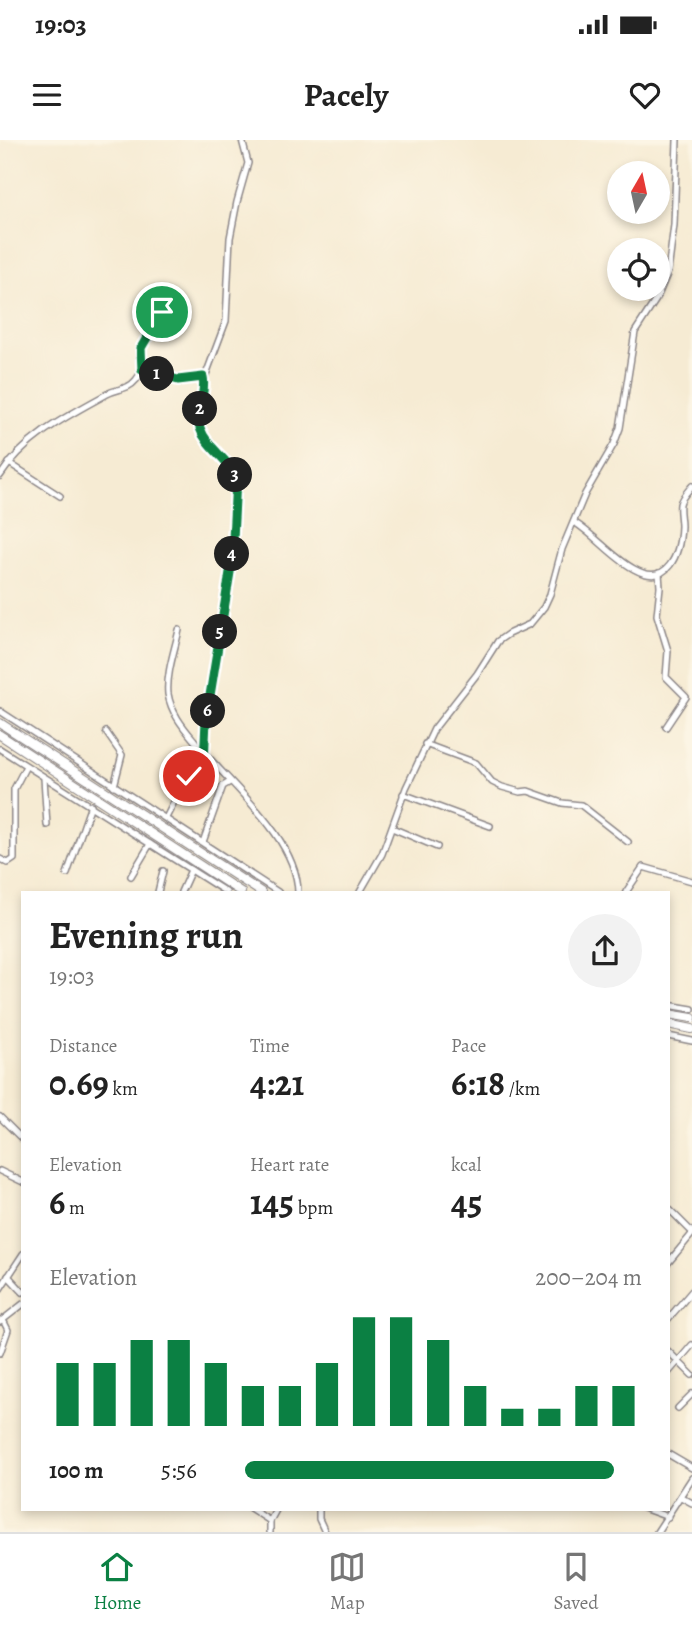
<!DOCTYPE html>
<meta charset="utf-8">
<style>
body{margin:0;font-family:Alegreya,serif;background:#f2f2f2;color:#222;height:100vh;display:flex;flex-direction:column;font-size:26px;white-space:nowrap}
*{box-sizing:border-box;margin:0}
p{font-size:23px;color:#767676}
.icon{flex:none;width:38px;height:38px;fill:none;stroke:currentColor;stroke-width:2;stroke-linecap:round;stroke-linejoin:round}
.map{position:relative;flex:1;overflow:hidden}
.drawer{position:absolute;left:21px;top:751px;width:649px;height:620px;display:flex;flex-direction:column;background:#fff;border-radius:0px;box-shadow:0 4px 10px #0003}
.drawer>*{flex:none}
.needle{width:46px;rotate:9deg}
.tools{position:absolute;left:607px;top:21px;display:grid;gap:14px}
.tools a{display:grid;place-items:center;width:63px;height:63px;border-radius:50%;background:#fff;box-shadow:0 4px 10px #0003;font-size:35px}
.pin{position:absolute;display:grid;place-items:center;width:60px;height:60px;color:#fff;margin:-30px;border:4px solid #fff;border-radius:50%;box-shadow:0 2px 7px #0007}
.km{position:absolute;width:35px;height:35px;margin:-18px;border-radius:50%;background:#222;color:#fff;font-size:19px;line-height:35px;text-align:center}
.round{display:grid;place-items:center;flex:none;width:74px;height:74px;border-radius:37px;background:#f2f2f2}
.overview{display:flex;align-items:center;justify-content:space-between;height:119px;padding:0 28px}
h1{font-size:38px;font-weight:700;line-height:52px}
.metrics{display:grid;grid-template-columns:repeat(3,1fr);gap:10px;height:119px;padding:7px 28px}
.metrics div{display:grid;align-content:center}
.metrics b{font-size:35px;font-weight:700}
.metrics small{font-size:19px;font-weight:400}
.metrics p{font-size:19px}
.chart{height:196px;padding:14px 28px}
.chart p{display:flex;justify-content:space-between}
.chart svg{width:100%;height:126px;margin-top:7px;stroke:#0b8043;stroke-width:6}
ul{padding:0 28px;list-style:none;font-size:23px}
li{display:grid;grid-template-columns:112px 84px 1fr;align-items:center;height:52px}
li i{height:18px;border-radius:9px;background:#0b8043}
.status{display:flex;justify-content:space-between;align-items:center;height:49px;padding:0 35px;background:#fff;direction:ltr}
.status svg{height:19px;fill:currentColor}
header{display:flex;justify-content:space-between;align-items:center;height:91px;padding:0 28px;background:#fff;font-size:32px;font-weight:700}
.dock{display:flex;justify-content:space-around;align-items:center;height:98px;border-top:2px solid #e0e0e0;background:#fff;font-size:19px;color:#767676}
.dock a{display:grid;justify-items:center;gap:4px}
.dock .active{color:#0b8043}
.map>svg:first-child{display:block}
</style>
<div class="status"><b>19:03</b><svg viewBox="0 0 49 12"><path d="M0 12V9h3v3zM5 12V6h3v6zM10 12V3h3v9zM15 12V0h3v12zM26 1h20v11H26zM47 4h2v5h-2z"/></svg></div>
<header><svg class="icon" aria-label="menu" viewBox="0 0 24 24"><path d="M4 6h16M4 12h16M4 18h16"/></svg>Pacely<svg class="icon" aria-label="heart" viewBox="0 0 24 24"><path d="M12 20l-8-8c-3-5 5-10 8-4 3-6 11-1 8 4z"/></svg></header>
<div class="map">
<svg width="692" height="1392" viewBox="0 0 692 1392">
<rect width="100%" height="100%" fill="#fcf5e5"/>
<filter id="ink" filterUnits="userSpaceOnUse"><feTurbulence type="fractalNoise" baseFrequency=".0143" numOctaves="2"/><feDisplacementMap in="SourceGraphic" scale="14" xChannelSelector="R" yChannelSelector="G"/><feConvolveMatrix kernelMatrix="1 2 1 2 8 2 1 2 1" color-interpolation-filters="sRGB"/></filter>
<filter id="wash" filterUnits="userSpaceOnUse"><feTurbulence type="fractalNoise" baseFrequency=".00686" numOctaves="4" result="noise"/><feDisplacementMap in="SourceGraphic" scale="28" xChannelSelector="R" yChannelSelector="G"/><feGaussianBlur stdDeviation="1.57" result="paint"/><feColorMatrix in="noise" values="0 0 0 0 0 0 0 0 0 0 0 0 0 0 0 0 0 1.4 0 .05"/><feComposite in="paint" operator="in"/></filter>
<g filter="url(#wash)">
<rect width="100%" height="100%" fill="#f6ebd3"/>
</g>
<g filter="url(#ink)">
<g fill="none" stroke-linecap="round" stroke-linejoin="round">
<!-- minor casing -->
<g stroke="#8c8687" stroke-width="8">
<g id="minor">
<path d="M143,230L178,240L203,238C207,254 194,272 200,288C207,309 229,318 236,338L232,420L209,565L204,623L199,630L186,638L166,678"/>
<path d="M204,240L226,181L230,98L237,62L248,23L242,0"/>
<path d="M9,323L60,356"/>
<path d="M0,336C25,297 67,276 107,254C118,248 128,250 136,240C146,229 137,222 140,210C143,198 157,183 162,172"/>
<path d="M574,382C596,396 612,417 634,429C668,448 680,414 681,386C681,379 679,371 680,364C681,358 688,351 692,346"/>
<path d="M659,433L660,447L657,475L668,511L666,537L686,557L666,587"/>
<path d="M179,490C175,509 166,534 168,554C171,572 182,586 194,600C226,642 297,696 298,752"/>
<path d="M0,571L278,752"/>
<path d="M106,592L122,615L114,646"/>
<path d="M425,604L476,623L492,642L502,647L520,652L528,651L562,663L581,665L628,702"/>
<path d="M0,609L226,752"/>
<path d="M44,638L47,685"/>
<path d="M403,654L490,686"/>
<path d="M392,688L437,707"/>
<path d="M203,702L223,646L230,642"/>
<path d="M0,719L8,723L14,719V649L26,626"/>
<path d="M67,734L91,665"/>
<path d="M131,736L150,704"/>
<path d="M158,752L163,731"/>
<path d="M181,752L191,730"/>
<path d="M360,752L382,714L406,648L434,589L477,534L498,501L508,494L530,484L544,467L550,454L562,409L585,354L614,304L620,288L635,192L657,158L668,132L674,85L677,0"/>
<path d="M626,752L643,727L692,741"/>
<path d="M668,865L692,869"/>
<path d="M668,896L692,901"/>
<path d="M0,977L23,1000"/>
<path d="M0,1031L23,1042"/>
<path d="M668,1068L692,1092"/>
<path d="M668,1123L692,1094"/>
<path d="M8,1136L23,1152"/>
<path d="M0,1149L23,1114"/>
<path d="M668,1179L692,1151"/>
<path d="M0,1182L23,1164"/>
<path d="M668,1211L692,1235"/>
<path d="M0,1213L8,1190L3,1180"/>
<path d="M668,1233L692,1205"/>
<path d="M678,1268L692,1254"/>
<path d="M668,1314L692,1328"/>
<path d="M681,1357L692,1363"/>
<path d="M250,1368L270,1381V1392"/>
<path d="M319,1368V1379L325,1392"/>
<path d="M643,1368L668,1377"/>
<path d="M270,1381L277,1368"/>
<path d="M657,1392L692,1338"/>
</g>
</g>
<!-- highway casing -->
<g stroke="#8c8687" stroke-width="10">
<g id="highway">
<path d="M0,583L261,752"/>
<path d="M0,595L241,752"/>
<path d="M668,874L692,878"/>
<path d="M668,884L692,889"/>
</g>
</g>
<!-- minor -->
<use href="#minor" stroke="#fff" stroke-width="5"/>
<!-- highway -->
<use href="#highway" stroke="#fff" stroke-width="8"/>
</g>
</g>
<g fill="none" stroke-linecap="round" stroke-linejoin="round" filter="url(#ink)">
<!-- route casing -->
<g stroke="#fff" stroke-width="14">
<path id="route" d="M162,172L141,208L142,230L178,240L203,237C207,254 194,272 200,288C207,309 229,318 236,338L232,420L206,580L204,623L199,630L189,636"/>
</g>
<!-- route -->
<use href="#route" stroke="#0b8043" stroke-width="9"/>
</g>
</svg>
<div class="tools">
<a><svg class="needle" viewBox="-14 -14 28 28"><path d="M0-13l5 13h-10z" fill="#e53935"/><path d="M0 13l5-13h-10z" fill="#767676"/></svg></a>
<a><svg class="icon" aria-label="locate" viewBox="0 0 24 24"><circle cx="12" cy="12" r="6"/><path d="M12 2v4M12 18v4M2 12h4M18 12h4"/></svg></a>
</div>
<div class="pin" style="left:162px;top:172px;background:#1e9e55"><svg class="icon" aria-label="arrive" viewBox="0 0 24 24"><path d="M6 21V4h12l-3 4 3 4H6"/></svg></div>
<div class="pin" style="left:189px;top:636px;background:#d93025"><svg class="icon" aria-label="check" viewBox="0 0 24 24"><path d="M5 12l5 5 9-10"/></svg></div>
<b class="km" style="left:157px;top:234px">1</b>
<b class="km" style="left:200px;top:269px">2</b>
<b class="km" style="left:235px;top:335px">3</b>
<b class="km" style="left:232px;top:414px">4</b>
<b class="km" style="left:220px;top:492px">5</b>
<b class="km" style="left:208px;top:571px">6</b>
<section class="drawer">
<div class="overview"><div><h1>Evening run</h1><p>19:03</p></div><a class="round"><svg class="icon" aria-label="share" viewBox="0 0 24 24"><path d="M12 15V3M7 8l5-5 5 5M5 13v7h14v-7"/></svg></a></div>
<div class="metrics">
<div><p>Distance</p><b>0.69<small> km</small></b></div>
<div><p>Time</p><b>4:21</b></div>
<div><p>Pace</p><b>6:18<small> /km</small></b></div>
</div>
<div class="metrics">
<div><p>Elevation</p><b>6<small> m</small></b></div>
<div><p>Heart rate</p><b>145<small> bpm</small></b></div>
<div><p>kcal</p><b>45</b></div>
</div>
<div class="chart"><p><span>Elevation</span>200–204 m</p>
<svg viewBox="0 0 160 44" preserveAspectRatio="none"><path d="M5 44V22M15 44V22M25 44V14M35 44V14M45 44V22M55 44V30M65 44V30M75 44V22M85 44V6M95 44V6M105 44V14M115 44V30M125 44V38M135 44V38M145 44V30M155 44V30"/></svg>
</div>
<ul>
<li><b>100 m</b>5:56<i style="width:93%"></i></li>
</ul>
</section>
</div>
<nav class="dock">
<a class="active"><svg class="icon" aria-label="home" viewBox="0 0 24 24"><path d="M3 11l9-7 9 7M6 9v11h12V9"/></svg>Home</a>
<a><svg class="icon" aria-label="map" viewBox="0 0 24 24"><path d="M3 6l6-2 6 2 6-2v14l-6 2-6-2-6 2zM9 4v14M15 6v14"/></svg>Map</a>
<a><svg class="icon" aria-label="saved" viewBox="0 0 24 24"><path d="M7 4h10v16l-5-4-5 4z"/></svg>Saved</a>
</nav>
